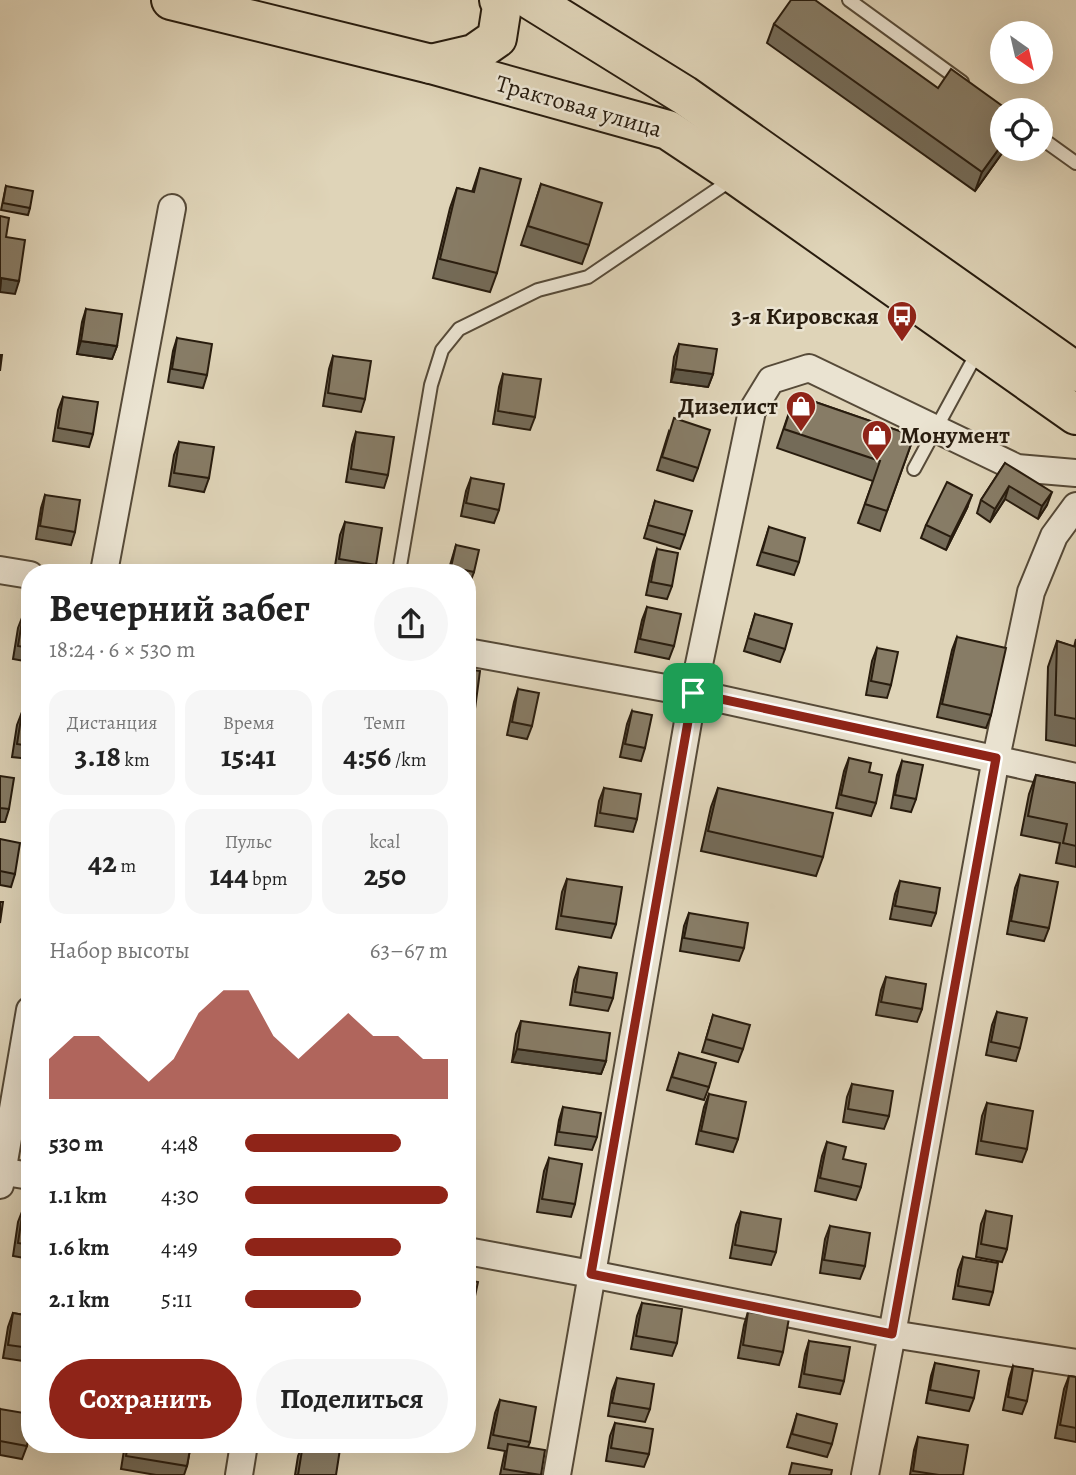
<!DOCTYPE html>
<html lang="ru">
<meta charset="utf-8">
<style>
body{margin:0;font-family:Alegreya,serif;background:#f6f6f6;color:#222;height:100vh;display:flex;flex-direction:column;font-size:26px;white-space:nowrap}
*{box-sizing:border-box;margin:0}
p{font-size:23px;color:#767676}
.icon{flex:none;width:38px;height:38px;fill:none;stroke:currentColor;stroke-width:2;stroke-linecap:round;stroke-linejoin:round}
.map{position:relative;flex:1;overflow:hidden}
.panel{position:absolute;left:21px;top:564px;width:455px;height:889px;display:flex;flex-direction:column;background:#fff;border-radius:28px;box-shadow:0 7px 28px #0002}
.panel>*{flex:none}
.needle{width:46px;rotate:146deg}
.fabs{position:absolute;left:990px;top:21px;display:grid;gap:14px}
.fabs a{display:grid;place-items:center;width:63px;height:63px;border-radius:50%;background:#fff;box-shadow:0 7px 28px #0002;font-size:35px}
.pin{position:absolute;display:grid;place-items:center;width:60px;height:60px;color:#fff;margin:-30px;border-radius:14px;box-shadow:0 4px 10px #0006}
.round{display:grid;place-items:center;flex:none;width:74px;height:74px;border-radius:37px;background:#f6f6f6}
.head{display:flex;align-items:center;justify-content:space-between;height:119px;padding:0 28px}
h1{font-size:38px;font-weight:600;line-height:52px}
.figures{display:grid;grid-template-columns:repeat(3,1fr);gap:10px;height:119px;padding:7px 28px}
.figures div{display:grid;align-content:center;border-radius:18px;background:#f6f6f6;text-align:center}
.figures b{font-size:30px;font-weight:600}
.figures small{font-size:19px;font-weight:400}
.figures p{font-size:19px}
.chart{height:196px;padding:14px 28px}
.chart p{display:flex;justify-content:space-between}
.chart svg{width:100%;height:126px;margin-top:7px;fill:#8f2418;opacity:.7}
.action{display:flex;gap:14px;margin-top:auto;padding:14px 28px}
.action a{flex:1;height:80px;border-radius:42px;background:#8f2418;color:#fff;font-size:28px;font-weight:600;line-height:80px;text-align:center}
.action a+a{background:#f6f6f6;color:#222}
ul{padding:0 28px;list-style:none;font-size:23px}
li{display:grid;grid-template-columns:112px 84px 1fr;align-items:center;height:52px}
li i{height:18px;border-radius:9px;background:#8f2418}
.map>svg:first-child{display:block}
</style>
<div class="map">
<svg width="1076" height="1475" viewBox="0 0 1076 1475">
<rect width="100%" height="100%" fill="#dfd4b8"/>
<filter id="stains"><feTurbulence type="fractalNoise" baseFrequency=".00286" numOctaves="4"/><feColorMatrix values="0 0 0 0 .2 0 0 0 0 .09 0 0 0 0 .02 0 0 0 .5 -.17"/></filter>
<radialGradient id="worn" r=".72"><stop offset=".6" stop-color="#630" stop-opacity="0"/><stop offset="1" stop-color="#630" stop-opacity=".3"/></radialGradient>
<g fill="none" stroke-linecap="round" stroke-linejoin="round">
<!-- service casing -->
<g stroke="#564a38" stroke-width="16">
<g id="service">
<path d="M849,0L962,82"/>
<path d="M1041,138L1076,163"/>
<path d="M914,469L978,351"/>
<path d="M399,572L431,385L442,350L459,329L538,290L588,277L734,178"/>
</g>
</g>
<!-- minor casing -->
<g stroke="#564a38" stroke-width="30">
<g id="minor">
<path d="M0,570L30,575"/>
<path d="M104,572L172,208"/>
<path d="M467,652L693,693L1076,777"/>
<path d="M0,1171L30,1176"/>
<path d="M0,1185L30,1010"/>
<path d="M467,1251L591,1274L892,1334L1076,1363"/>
<path d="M239,1475L244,1444"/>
<path d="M557,1475L693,693L752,411L771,380L809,368L1017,468L1076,473"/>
<path d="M865,1475L892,1334L996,758L1031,592L1054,536L1076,506"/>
</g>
</g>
<!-- primary casing -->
<g stroke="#281c0e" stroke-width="42">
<g id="primary">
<path d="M171,0L431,64L668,130L737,176L1076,415"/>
<path d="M531,0L684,95L1076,372"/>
<path d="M431,64L474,54L497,38L502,6L499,0"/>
</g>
</g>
<!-- service -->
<use href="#service" stroke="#eae3d1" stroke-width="12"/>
<!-- minor -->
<use href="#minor" stroke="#eae3d1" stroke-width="26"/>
<!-- primary -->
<use href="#primary" stroke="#dfd4b8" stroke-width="38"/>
</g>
<!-- wall -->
<g fill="#746b58" stroke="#281c0e" stroke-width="2">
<path d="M774,24L1003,149H1005L975,191L767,43Z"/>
<path d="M480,168L497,273L490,292L433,278L450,208L457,188L472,192Z"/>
<path d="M541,184L589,245L582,264L521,245Z"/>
<path d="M6,186L30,208L28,215L1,210Z"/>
<path d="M86,309L117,346L112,359L77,354L82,322Z"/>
<path d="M177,338L207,375L203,388L168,382L173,351Z"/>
<path d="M679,344L713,374L708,387L671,382L674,357Z"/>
<path d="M333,356L365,399L361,412L323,406L329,369Z"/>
<path d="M503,374L535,417L530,430L493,424L499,387Z"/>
<path d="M795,395L914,436L880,531L858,523L873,481L777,448Z"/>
<path d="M63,397L93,434L89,447L53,441L58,410Z"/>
<path d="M669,431L698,468L693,481L657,470Z"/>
<path d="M356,432L388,475L384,488L346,482L352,445Z"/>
<path d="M179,442L209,478L204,492L169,486L174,455Z"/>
<path d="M1005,463L1047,505L1038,519L1005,499L990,522L977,513L981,500Z"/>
<path d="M471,478L499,510L494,523L461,516L466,491Z"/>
<path d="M45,495L75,532L71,545L36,539L41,508Z"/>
<path d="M655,501L685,535L680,549L644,538Z"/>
<path d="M967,508L946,550L921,538L926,525Z"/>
<path d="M345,522L376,565L374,572H334L340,535Z"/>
<path d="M769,527L799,562L794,575L757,565Z"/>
<path d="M456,545L474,572L469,585H467V572H448Z"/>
<path d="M657,549L672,586L667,599L646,595L653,562Z"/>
<path d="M647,607L674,646L669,659L635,652L642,620Z"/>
<path d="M755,614L785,649L780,662L744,651Z"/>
<path d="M23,615L30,616V662L13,659L18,628Z"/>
<path d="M957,637L991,715L986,728L937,717L952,650Z"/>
<path d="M1076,639V746L1046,740L1048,667L1057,641L1074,647Z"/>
<path d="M877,648L891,685L887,698L866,695L872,661Z"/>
<path d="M467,669L475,709L470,722L467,721Z"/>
<path d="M518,689L532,726L527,739L507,735L514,702Z"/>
<path d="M632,711L645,748L641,761L620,757L627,724Z"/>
<path d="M22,712L30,713V759L12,757L17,725Z"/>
<path d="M849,758L869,772L876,803L871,816L836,808L844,771Z"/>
<path d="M902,761L916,799L911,812L891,808L897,775Z"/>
<path d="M1036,775L1076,783V867L1056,863L1060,843L1021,835L1029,794Z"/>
<path d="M0,776L9,809L5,822H0Z"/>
<path d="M604,788L637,819L633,832L595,826L599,801Z"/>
<path d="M718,788L823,857L816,876L701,851L711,807Z"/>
<path d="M0,839L15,874L11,887L0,885Z"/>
<path d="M1020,875L1049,928L1044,941L1007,934L1015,888Z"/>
<path d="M567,879L616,924L611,938L556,929L562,892Z"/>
<path d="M900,881L936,913L931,926L890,919L895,894Z"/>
<path d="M689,913L744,948L739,961L680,951L684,926Z"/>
<path d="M579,967L613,998L608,1011L570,1005L574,980Z"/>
<path d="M886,977L922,1009L917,1022L876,1015L881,990Z"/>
<path d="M997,1012L1020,1048L1016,1061L986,1055L992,1025Z"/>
<path d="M713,1015L743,1049L738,1062L702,1052Z"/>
<path d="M521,1021L606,1061L601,1074L512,1062L516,1034Z"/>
<path d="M679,1053L709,1087L704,1100L667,1090Z"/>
<path d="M852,1084L889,1116L884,1129L843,1122L847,1097Z"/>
<path d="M709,1094L738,1139L733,1152L696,1144L704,1107Z"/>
<path d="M987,1103L1027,1149L1022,1162L976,1154L982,1116Z"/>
<path d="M563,1107L597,1137L592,1150L555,1145L559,1120Z"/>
<path d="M827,1142L843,1159L861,1187L856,1200L815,1191L822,1156Z"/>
<path d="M549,1158L575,1204L571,1217L537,1212L544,1171Z"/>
<path d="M23,1209L30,1210V1259L13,1256L18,1222Z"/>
<path d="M986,1211L1007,1249L1002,1262L976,1257L981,1224Z"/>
<path d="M741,1212L776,1252L771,1265L730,1258L736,1225Z"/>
<path d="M830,1226L865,1266L860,1279L820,1273L825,1239Z"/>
<path d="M963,1257L993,1292L989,1305L953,1299L958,1270Z"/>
<path d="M467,1280L471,1315L467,1327Z"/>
<path d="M642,1303L677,1343L672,1356L631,1349L637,1316Z"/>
<path d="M748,1312L783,1352L779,1365L738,1358L744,1325Z"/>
<path d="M13,1313L30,1316V1362L3,1358L8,1327Z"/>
<path d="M809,1341L844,1381L840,1394L799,1387L805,1354Z"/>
<path d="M935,1363L974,1398L969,1411L926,1403L931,1376Z"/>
<path d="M1013,1366L1027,1401L1022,1414L1003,1410L1009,1379Z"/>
<path d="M1069,1376L1076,1377V1442L1055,1438L1064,1389Z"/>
<path d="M617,1378L650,1409L645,1422L608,1416L612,1391Z"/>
<path d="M500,1400L530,1442L528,1447L541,1475H500L505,1451L488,1448L495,1413Z"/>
<path d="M0,1409L27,1446L22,1459L0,1455Z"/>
<path d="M797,1414L832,1444L827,1457L787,1447Z"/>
<path d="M615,1423L649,1454L644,1467L606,1461L610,1436Z"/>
<path d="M918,1437L963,1475H910L914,1450Z"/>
<path d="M125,1444H191L187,1466L184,1475H156L121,1469Z"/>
<path d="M303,1444L336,1475H295L298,1456Z"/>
</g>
<!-- shaded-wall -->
<g fill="#5e5747" stroke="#281c0e" stroke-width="2">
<path d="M1003,143V149H1005L975,191L982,172Z"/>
<path d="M1,278L19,281L15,294L0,292Z"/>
<path d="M81,341L117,346L112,359L77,354Z"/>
<path d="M675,369L713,374L708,387L671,382Z"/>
<path d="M1009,486L1005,499L990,522L995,509Z"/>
<path d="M1052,492L1047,505L1038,519L1042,506Z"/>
<path d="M972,495L967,508L946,550L951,537Z"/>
<path d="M517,1049L606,1061L601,1074L512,1062Z"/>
</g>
<!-- building -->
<g fill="#877c66" stroke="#281c0e" stroke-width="2">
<path d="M791,0H815L938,88L951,69L1008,110H1003V143L982,172L774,24Z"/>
<path d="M480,168L521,179L497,273L440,259L457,188L474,192Z"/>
<path d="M541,184L602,203L589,245L528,226Z"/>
<path d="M6,186L33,191L30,208L3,203Z"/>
<path d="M0,216L9,218L6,237L25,240L19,281L1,278L0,289Z"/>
<path d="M86,309L122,314L117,346L81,341Z"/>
<path d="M177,338L212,344L207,375L172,369Z"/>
<path d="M679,344L717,349L713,374L675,369Z"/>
<path d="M0,355H2L0,371Z"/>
<path d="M333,356L371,361L365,399L328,393Z"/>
<path d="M503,374L541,379L535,417L498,411Z"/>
<path d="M795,395L914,436L887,511L865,504L880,461L784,429Z"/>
<path d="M63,397L98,402L93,434L58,428Z"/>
<path d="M674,418L710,430L698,468L662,457Z"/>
<path d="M356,432L394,437L388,475L351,469Z"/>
<path d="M179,442L214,447L209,478L174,473Z"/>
<path d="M1005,463L1052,492L1042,506L1009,486L995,509L981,500Z"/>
<path d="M471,478L504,484L499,510L466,503Z"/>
<path d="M947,482L972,495L951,537L926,525Z"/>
<path d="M45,495L80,500L75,532L40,526Z"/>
<path d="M655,501L692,511L685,535L648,525Z"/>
<path d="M345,522L382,528L376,565L339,559Z"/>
<path d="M769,527L805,538L799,562L762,552Z"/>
<path d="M456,545L479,550L474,572L451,567Z"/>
<path d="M657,549L678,553L672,586L651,582Z"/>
<path d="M647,607L681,614L674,646L640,639Z"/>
<path d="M755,614L792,624L785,649L748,638Z"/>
<path d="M23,615L30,616V648L18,646Z"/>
<path d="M957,637L1006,648L991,715L942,704Z"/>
<path d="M1057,641L1076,647V719L1055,715Z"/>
<path d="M877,648L898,652L891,685L871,681Z"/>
<path d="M467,669L480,671L475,709L467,708Z"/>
<path d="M518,689L539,693L532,726L512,722Z"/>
<path d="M632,711L652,715L645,748L625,744Z"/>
<path d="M22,712L30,713V746L17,744Z"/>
<path d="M849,758L871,763L869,772L882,775L876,803L841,795Z"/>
<path d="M902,761L923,765L916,799L895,795Z"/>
<path d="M1036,775L1076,783V846L1063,843L1067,824L1028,816Z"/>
<path d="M0,776L14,778L9,809L0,808Z"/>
<path d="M604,788L641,794L637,819L600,813Z"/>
<path d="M718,788L833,813L823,857L708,831Z"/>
<path d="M0,839L20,843L15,874L0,871Z"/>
<path d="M1020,875L1058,882L1049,928L1011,921Z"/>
<path d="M567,879L622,887L616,924L561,916Z"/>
<path d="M900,881L940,888L936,913L895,906Z"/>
<path d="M0,902H3L0,923Z"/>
<path d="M689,913L748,923L744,948L684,938Z"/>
<path d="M579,967L617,973L613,998L575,992Z"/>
<path d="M886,977L926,984L922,1009L881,1002Z"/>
<path d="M997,1012L1027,1018L1020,1048L991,1042Z"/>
<path d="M713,1015L750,1025L743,1049L706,1039Z"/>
<path d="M521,1021L610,1033L606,1061L517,1049Z"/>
<path d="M679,1053L716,1063L709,1087L672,1077Z"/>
<path d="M852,1084L893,1091L889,1116L848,1109Z"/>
<path d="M709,1094L746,1102L738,1139L701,1131Z"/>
<path d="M987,1103L1033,1111L1027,1149L981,1141Z"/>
<path d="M563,1107L601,1113L597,1137L559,1132Z"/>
<path d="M827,1142L846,1147L843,1159L866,1164L861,1187L820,1178Z"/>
<path d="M549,1158L582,1164L575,1204L542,1199Z"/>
<path d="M23,1209L30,1210V1245L18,1243Z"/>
<path d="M986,1211L1012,1216L1007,1249L981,1244Z"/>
<path d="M741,1212L781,1219L776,1252L735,1245Z"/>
<path d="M830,1226L870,1233L865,1266L824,1260Z"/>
<path d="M963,1257L998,1263L993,1292L958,1286Z"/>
<path d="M467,1280L478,1282L471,1315L467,1314Z"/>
<path d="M642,1303L682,1309L677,1343L636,1336Z"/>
<path d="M748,1312L789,1318L783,1352L743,1345Z"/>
<path d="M13,1313L30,1316V1348L8,1345Z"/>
<path d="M809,1341L850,1347L844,1381L804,1374Z"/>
<path d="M935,1363L979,1371L974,1398L930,1390Z"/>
<path d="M1013,1366L1033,1369L1027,1401L1008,1397Z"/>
<path d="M1069,1376L1076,1377V1428L1060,1425Z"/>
<path d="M617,1378L654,1384L650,1409L612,1403Z"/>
<path d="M500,1400L536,1407L530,1442L493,1435Z"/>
<path d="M0,1409L30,1414V1428L27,1446L0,1441Z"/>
<path d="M797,1414L837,1424L832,1444L792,1434Z"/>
<path d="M615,1423L653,1429L649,1454L611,1448Z"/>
<path d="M918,1437L968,1445L963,1475H939L913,1471Z"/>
<path d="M128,1444H191L187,1466L126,1456Z"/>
<path d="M303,1444L340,1449L336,1475H298Z"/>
<path d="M508,1444L545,1450L541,1475L504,1469Z"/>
<path d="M792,1463L832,1470L831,1475H789Z"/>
</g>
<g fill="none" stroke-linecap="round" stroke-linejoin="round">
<!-- route casing -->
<g stroke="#fff" stroke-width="14">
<path id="route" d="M693,693L996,758L892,1334L591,1274Z"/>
</g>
<!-- route -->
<use href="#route" stroke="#8f2418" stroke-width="9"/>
</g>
<!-- icons -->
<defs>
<g id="bus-pin" transform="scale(1.575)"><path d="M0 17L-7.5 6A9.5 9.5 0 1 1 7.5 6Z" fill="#8f2418" stroke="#eae3d1"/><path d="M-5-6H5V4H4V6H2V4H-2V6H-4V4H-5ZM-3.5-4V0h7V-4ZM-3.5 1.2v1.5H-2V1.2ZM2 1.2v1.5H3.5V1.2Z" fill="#fff"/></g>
<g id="shop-pin" transform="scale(1.575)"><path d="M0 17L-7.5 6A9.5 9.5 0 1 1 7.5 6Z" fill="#8f2418" stroke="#eae3d1"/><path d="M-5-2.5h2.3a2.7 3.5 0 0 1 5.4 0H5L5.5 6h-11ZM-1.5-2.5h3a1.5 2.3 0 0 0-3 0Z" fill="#fff"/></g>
</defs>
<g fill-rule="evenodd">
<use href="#bus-pin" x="902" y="316"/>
<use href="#shop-pin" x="801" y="406"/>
<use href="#shop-pin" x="877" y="435"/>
</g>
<g text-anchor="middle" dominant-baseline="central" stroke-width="5" stroke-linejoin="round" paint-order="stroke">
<!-- street labels -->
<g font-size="24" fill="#281c0e" stroke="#eae3d1">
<text transform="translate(579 106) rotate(16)">Трактовая улица</text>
</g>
<!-- poi labels -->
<g font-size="24" font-weight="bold" fill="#281c0e" stroke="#eae3d1" text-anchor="end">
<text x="879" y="316">3-я Кировская</text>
<text x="778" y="406">Дизелист</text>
<text x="900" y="435" text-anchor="start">Монумент</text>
</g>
</g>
<rect width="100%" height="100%" filter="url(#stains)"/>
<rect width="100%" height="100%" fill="url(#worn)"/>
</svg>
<div class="fabs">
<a><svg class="needle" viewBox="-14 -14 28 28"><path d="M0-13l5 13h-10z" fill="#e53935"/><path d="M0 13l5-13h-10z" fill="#767676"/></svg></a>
<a><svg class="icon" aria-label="locate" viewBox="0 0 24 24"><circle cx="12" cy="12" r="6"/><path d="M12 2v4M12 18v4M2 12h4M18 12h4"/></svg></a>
</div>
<div class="pin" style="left:693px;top:693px;background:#1e9e55"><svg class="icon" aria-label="arrive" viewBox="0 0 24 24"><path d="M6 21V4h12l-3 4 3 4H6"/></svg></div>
<section class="panel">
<div class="head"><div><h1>Вечерний забег</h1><p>18:24 · 6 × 530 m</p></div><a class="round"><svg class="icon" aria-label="share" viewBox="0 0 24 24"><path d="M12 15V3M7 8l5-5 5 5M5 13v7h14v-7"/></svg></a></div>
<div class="figures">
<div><p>Дистанция</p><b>3.18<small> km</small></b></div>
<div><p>Время</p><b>15:41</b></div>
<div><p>Темп</p><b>4:56<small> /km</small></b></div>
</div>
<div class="figures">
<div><b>42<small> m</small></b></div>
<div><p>Пульс</p><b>144<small> bpm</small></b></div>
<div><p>kcal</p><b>250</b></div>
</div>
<div class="chart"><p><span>Набор высоты</span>63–67 m</p>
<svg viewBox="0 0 160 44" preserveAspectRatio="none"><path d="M0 44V30L10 22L20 22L30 30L40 38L50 30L60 14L70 6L80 6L90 22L100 30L110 22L120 14L130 22L140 22L150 30L160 30V44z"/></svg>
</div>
<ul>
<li><b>530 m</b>4:48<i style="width:77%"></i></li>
<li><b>1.1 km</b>4:30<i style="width:100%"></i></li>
<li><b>1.6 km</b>4:49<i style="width:77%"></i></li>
<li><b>2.1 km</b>5:11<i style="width:57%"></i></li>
</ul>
<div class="action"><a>Сохранить</a><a>Поделиться</a></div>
</section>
</div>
